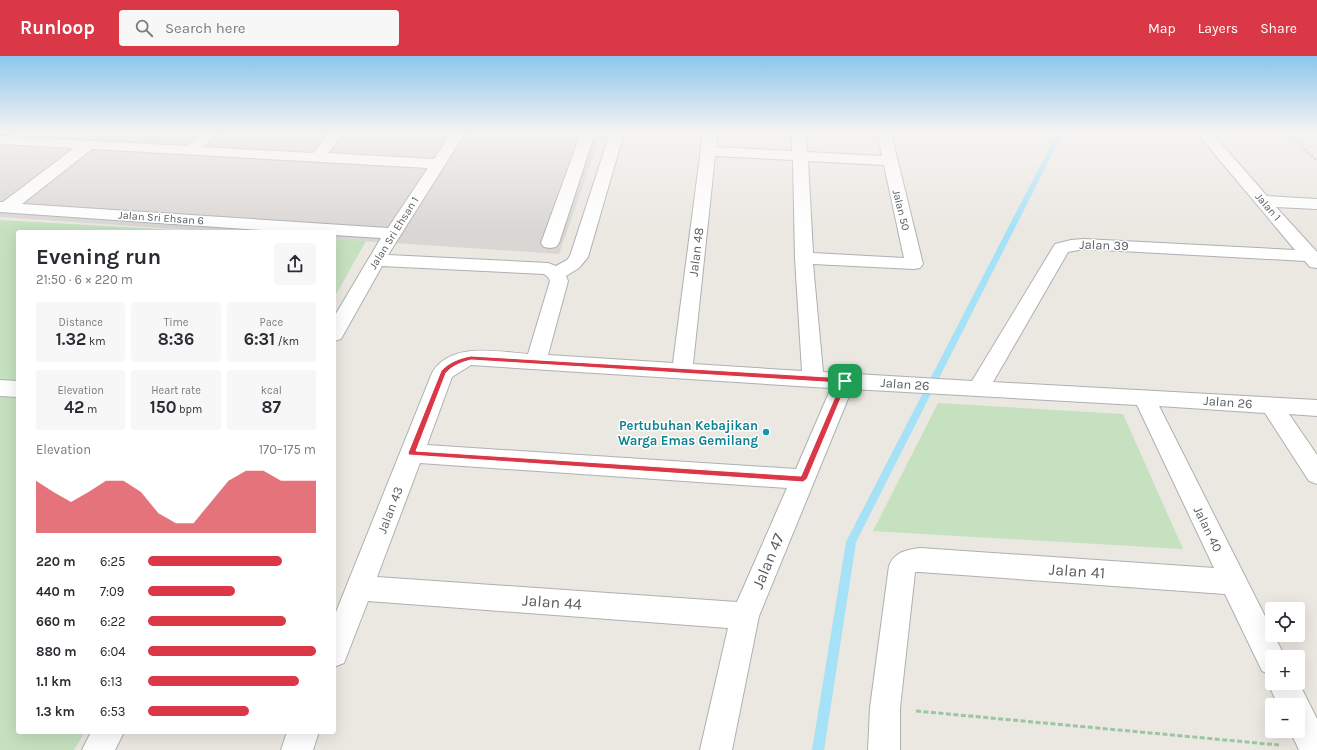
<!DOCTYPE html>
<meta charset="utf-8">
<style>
body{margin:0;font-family:Karla,sans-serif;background:#f7f7f7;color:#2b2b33;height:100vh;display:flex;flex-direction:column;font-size:15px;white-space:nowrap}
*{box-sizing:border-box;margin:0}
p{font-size:13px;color:#7c7c81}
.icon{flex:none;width:22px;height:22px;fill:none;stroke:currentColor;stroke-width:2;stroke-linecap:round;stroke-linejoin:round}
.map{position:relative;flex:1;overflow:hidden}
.panel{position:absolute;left:16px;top:174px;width:320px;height:504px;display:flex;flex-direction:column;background:#fff;border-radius:4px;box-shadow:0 4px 16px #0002}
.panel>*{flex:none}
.controls{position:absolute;left:1265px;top:546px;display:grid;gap:8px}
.controls a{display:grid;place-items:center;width:40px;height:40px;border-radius:4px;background:#fff;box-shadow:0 4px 16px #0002;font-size:20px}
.pin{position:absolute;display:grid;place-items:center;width:34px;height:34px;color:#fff;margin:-17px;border-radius:8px;box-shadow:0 2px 6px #0006}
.round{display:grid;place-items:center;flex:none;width:42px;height:42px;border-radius:4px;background:#f7f7f7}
.overview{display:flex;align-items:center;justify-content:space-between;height:68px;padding:0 20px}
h1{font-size:22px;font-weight:700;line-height:30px}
.metrics{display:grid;grid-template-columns:repeat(3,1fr);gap:6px;height:68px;padding:4px 20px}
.metrics div{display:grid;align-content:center;border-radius:4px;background:#f7f7f7;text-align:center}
.metrics b{font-size:17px;font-weight:700}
.metrics small{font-size:11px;font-weight:400}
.metrics p{font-size:11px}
.chart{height:112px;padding:8px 20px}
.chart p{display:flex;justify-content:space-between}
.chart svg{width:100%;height:72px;margin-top:4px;fill:#da3846;opacity:.7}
ul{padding:0 20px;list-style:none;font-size:13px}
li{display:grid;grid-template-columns:64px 48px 1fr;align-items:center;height:30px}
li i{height:10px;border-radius:5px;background:#da3846}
header{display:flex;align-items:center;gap:24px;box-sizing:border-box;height:56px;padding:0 20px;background:#da3846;color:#fff}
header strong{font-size:19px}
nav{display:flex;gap:22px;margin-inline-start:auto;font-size:14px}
.search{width:280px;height:36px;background:#f7f7f7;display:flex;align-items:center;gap:10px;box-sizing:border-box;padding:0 14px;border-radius:4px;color:#7c7c81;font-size:15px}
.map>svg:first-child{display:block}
</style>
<header>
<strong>Runloop</strong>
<div class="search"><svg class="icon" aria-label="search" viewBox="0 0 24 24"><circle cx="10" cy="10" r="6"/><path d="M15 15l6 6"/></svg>Search here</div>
<nav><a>Map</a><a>Layers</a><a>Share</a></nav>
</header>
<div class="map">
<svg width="1317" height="694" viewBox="0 0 1317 694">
<rect width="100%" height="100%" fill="#ebe7e1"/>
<!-- industrial -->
<path fill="#dad6d3" d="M0,77H601L559,198L334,183V176H224L0,161Z"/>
<!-- green -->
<g fill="#c5e1bf">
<path d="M0,164L210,176H18V676H85L74,694H0Z"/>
<path d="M334,183L366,185L334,242Z"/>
<path d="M938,347L1123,358L1183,493L873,475Z"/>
</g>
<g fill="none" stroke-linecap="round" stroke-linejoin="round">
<!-- stream -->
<path fill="#a5e1f7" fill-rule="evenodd" d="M1057,77H1063L856,486L824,694H812L846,486Z"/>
<!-- minor casing -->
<g stroke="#adb0b3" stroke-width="2">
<g id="minor">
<path d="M201,77H217L203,91L313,97L329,77H344L328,97L434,103L451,77H465L388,199L548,207L556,210L567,204L570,200L610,77H624L588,201L579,212L566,220L568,225L548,299L673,307L703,77H717L716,91L792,95V77H806L807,96L882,100L877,77H891L923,208L920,212L914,213L813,208L823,316L972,325L1055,188L1071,184L1084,183L1295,194L1197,77H1212L1267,140L1317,143V153L1276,151L1317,196V212L1310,211L1305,205L1084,193L1068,196L993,326L1317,344V360L1289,358L1317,399V428L1309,425L1265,357L1159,350L1272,574V579H1274L1285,601H1272V627H1298V625L1317,663V694H1299L1290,675H1298V649H1278L1268,627L1271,619L1262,615L1225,538L920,516H915L900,652V694H868L870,652L889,510C895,496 905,494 920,492L1214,512L1137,349L852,333L759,560L732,694H700L728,572L368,545L344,607L334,611V561L432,317C451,285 498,296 528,298L550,225L548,221L544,218L382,210L341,283L334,285V261L381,182L334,179V176H289L0,156V146H3L74,92L0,88V80L187,90ZM92,93L428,112L388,172L22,148ZM715,100L793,104L795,202L802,315L693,308ZM808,105L884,109L904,202L813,197ZM471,309L813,331L831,332L796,413L427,389L452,321ZM420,407L787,432L737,546L377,521Z"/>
<path d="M581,77H595L559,187L556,191L550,192L544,191L541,187Z"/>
<path d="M0,324L18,325V341L0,340Z"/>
<path d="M91,676H124L115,694H82Z"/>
<path d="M287,676H319L313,694H281Z"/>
</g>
</g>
<!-- path-far1 -->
<path stroke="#9cc6a1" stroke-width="2" stroke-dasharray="3 1.5" stroke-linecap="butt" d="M1288,77L1317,105"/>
<!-- path -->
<path stroke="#9cc6a1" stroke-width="3" stroke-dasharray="5 2.5" stroke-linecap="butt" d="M916,655L1279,689"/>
<!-- minor -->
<use href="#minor" fill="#fff" fill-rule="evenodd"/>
</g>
<!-- sky -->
<linearGradient id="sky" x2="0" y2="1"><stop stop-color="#8dc6ee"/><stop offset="0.44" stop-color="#f6f4f2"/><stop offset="1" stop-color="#f6f4f2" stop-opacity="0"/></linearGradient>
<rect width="1317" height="174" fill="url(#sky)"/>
<!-- route -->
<path fill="#da3846" stroke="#fff" fill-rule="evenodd" d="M471,300L845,322L848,325L807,423L803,426L409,399L408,397L441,315C449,306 460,302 471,300ZM471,304L841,327L801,420L416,395L446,317C452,310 462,306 471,304Z"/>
<!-- markers -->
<circle fill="#0f9aa8" stroke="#fff" stroke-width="1.5" cx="766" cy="376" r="4"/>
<g text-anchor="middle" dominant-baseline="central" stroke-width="3" stroke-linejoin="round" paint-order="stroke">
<!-- far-street labels -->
<g font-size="11" fill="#5a5e61" stroke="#fff">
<text transform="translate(1268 151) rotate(49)">Jalan 1</text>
<text transform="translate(901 154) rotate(76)">Jalan 50</text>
<text transform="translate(161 162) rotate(4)">Jalan Sri Ehsan 6</text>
<text transform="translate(394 177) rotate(-58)">Jalan Sri Ehsan 1</text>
</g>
<!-- street labels -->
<g font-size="13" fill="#5a5e61" stroke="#fff">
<text transform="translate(1104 189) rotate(2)">Jalan 39</text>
<text transform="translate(696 196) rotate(-83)">Jalan 48</text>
<text transform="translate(905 328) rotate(4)">Jalan 26</text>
<text transform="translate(1228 346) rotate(4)">Jalan 26</text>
<text transform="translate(390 454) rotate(-69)">Jalan 43</text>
<text transform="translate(1208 473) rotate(64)">Jalan 40</text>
</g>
<!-- culture labels -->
<g font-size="13" font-weight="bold" fill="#0d838f" stroke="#fff" text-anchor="end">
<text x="758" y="369">Pertubuhan Kebajikan<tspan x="758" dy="15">Warga Emas Gemilang</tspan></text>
</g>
<!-- near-street labels -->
<g font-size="16" fill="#5a5e61" stroke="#fff">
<text transform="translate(768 505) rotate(-67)">Jalan 47</text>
<text transform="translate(1077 515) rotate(4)">Jalan 41</text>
<text transform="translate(552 546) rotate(4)">Jalan 44</text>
</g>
</g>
</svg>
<div class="controls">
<a><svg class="icon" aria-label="locate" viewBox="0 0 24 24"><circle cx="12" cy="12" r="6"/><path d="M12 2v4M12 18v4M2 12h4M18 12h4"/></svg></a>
<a>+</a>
<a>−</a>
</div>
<div class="pin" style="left:845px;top:325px;background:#1e9e55"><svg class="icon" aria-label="arrive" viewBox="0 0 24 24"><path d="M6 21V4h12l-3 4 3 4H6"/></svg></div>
<section class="panel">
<div class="overview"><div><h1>Evening run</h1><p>21:50 · 6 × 220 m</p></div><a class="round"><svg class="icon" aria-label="share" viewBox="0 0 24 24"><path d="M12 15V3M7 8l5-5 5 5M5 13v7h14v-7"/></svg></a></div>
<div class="metrics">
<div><p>Distance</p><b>1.32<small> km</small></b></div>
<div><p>Time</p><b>8:36</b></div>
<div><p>Pace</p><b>6:31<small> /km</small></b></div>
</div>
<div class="metrics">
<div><p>Elevation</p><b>42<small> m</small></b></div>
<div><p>Heart rate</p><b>150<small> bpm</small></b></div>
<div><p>kcal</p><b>87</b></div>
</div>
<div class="chart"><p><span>Elevation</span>170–175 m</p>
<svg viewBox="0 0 160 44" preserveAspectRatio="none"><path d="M0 44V12L10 19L20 25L30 19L40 12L50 12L60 19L70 32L80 38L90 38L100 25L110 12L120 6L130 6L140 12L150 12L160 12V44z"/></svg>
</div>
<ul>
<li><b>220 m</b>6:25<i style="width:80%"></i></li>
<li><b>440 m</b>7:09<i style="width:52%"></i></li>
<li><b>660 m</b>6:22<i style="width:82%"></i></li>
<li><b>880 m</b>6:04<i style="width:100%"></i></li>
<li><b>1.1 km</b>6:13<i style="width:90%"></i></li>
<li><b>1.3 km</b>6:53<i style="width:60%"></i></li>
</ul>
</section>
</div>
